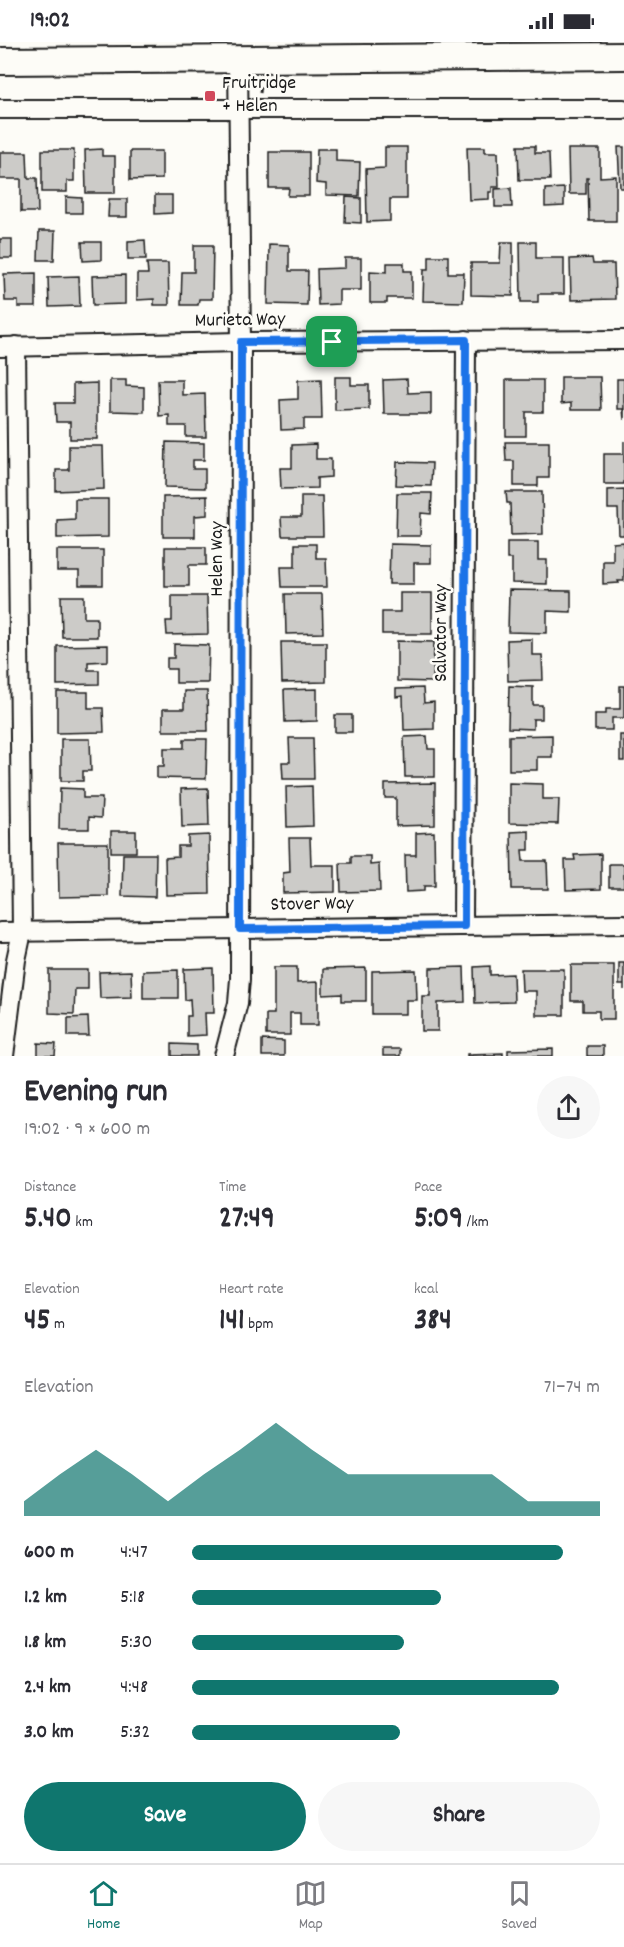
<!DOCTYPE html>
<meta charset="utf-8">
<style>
body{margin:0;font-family:Dekko,sans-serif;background:#f7f7f7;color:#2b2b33;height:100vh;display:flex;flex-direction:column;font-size:22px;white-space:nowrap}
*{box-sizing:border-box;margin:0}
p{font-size:20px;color:#7c7c81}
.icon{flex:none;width:33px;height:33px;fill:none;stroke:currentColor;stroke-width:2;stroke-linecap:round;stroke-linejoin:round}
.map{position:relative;height:1014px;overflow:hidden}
.sheet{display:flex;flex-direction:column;background:#fff;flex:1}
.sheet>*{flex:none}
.pin{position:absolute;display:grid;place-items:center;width:51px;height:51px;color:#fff;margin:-26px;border-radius:12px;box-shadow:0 3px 9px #0006}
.round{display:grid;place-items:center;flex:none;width:63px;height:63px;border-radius:32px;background:#f7f7f7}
.head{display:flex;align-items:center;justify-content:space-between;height:102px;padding:0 24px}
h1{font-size:33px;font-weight:700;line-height:45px}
.figures{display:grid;grid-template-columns:repeat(3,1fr);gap:9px;height:102px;padding:6px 24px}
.figures div{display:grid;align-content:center}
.figures b{font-size:30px;font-weight:700}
.figures small{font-size:16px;font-weight:400}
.figures p{font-size:16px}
.chart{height:168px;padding:12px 24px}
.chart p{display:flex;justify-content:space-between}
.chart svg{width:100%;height:108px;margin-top:6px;fill:#0f766e;opacity:.7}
.button{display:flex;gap:12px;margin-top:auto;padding:12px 24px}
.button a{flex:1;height:69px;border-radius:36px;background:#0f766e;color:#fff;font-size:24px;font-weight:700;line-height:69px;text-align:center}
.button a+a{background:#f7f7f7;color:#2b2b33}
ul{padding:0 24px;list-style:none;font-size:20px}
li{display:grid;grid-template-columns:96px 72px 1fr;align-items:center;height:45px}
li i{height:15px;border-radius:8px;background:#0f766e}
.status{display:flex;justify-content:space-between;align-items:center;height:42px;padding:0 30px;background:#fff;direction:ltr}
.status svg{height:16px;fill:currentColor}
.dock{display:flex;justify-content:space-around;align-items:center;height:84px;border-top:2px solid #e1e1e2;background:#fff;font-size:16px;color:#7c7c81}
.dock a{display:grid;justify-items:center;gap:3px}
.dock .selected{color:#0f766e}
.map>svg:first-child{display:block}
</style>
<div class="status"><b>19:02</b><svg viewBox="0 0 49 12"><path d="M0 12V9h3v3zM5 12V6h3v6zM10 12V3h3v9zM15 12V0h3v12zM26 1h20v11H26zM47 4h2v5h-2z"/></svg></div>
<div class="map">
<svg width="624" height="1014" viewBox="0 0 624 1014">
<rect width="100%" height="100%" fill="#fdfcf7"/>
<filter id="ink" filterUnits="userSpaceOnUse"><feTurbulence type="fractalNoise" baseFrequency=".0167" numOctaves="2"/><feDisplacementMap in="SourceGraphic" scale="12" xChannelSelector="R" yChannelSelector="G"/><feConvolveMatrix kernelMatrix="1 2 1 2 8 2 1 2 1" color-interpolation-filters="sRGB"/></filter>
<g filter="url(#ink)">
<!-- building -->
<g fill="#cccbc8" stroke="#1c1c1c" stroke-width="1.5">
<path d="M518,104H535V111H549L550,138H519Z"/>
<path d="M385,105H407V157H390V179L367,180L366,127L385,126Z"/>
<path d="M467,105H485V110H498L499,145H492V150H489V157L469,158Z"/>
<path d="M618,105H624V146H620Z"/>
<path d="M102,107V114H115V151H86L85,108Z"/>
<path d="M317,107H336V119L360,120L359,154L326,153V142L316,141Z"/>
<path d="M568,107H600V135L616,134V179H589L588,136H586V152H569Z"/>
<path d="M42,108H74V139H67V150H42Z"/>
<path d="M130,109H162V137L130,138Z"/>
<path d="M0,110H27L28,136H37L38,170H21V137H0Z"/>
<path d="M269,110H309V154H288L289,146H269Z"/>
<path d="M511,146L512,165H495V147Z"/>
<path d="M564,146V164L545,165V147Z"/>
<path d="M155,153H172V171L155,172Z"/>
<path d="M66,155L82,156V171H66Z"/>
<path d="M346,155L361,156V181L345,180Z"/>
<path d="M109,157H127V175H108Z"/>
<path d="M39,189H55L54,218H38Z"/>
<rect x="0" y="197" width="12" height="19"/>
<path d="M145,198L146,217H128V199Z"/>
<path d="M82,200H101V218L83,219Z"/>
<path d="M501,200H513V254L471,253V221H500Z"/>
<path d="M520,200H536V216H564V252H538V260H521Z"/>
<path d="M269,202L289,203V229H308L307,263L268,262Z"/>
<path d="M194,203H213L212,257H199L198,263H181L182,230H194Z"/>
<path d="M429,214H448V231H464L463,260L423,259L424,227H429Z"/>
<path d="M345,216H361V248H339V262L318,263L317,227L345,226Z"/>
<path d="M592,216L593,222H614L615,257L571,258L570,217Z"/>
<path d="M147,221H168L169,263H154V257L137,258V232H148Z"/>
<path d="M387,221H404V229H412V256H387V261H370V229L387,230Z"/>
<path d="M36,231V265H18V259H5L4,232Z"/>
<path d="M125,233V262L93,263L92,234Z"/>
<path d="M79,234L80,264L49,265L48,235Z"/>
<path d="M335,335H351V343H369V367L335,368Z"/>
<path d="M561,335H600L601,368H571V361L561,362Z"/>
<path d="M321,337L322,377H304V387L281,388L280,358L298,357V338Z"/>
<path d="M407,337L408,351L431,350V372H384L383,338Z"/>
<path d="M617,337H624V378L623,367H617Z"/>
<path d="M110,338H126V344L144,345V370L110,369Z"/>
<path d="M158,338H182V353L205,352L206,395H186V384H169V373L159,374Z"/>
<path d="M506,338H543V370H526V394H506Z"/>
<path d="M97,341V397H70V380H56L55,361H73V342Z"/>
<path d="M624,399V442H604V412H624Z"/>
<path d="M166,400L204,401V418H193V427H205V446L165,445Z"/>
<path d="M505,400H549V436H538V444H514V419H506Z"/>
<path d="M316,402V417H331V435L317,436V446L281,447L280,426H292V403Z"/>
<path d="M69,404H103L104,447L56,449V428H69Z"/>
<path d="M397,420L432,421L431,444L396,443Z"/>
<path d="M624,447V493H619L618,467H608V448Z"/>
<path d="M506,450H542L543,492L511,493L510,461H507Z"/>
<path d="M397,451H432L431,472L421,471L420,494H396Z"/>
<path d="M207,454V473L195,474V495H163V455Z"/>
<path d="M301,454H322L323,494H282L281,475H301Z"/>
<path d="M75,457H108V495L57,496V478L75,477Z"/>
<path d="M507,500H538V518H547V542L512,541V517H507Z"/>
<path d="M624,500V539H618L619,541L603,542V519H613V501Z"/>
<path d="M295,502H316V516H326L327,545H282L281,525H295Z"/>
<path d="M390,502L431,503V521H414V542H389Z"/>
<path d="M165,505H206V523H189V544H165Z"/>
<path d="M57,508H103V543H79V529H57Z"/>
<path d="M509,548L571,549V570L547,569V591L508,590Z"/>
<path d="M400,551H432V592H382V570H400Z"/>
<path d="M285,552H322L323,591L286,592Z"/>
<path d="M61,554H84V576H97V595H62Z"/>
<path d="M172,554H207L208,592L167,593L166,579H172Z"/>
<path d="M532,597V613H542L543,638L508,639L507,598Z"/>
<path d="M397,599L434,600L433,640L397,639Z"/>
<path d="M281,600H326V640L282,641Z"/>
<path d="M174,602L209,603L208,641H176V627H167V616H174Z"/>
<path d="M108,603V619L88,620V628H99V642L57,643V604Z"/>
<path d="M509,644L533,645V663H542V677H533V687L508,686Z"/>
<path d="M620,644H624V676H612V688H595V672H606V667H620Z"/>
<path d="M423,646L424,661L434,660V687L404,688L403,654L396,655V647Z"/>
<path d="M317,647V679L285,680L284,648Z"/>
<path d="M184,649H207L208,689H163V667H184Z"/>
<path d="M57,650H88V666H103L104,690L57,691Z"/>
<rect x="335" y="673" width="17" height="17"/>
<path d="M552,693V715H537V728H509V694Z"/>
<rect x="620" y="693" width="4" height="26"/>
<path d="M427,694L428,707H435V735H405L404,695Z"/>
<path d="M289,696H313L314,737H283L282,720H290Z"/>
<path d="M61,697H90L91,729H83V739H61Z"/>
<path d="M184,697H207L206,737L157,736V724H164V706H184Z"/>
<path d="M435,741V783L396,784V756H385V742Z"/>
<path d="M509,741L543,742V757H559L558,782L509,781Z"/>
<path d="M312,744L313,784L287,785L286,745Z"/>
<path d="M60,746L83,747V756H102L101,776L89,775V787H59Z"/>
<path d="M208,746L209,784L182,785L181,747Z"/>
<rect x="111" y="789" width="25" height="21"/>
<path d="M529,789V808H522L523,819H547L548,847H512L511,790Z"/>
<path d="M434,790L435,844H424V849L406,850L405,813H416V791Z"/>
<path d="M209,793L210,852L166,853L165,816L178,815V804H188V794Z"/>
<path d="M289,796H310L311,823H335V850L283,851V831L290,830Z"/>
<path d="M58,801H108V854L59,855Z"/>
<path d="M123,812H156L155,855L122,854Z"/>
<path d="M601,812V847L566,848L565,818H575L574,813Z"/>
<path d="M351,814H370V823L379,822L380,849L341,850L340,821H351Z"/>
<rect x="609" y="822" width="15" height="23"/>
<path d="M619,921H624V948V943H619Z"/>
<path d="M571,923H614V977H599V969H583V959H571Z"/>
<path d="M490,924V933L513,932L514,960L475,961L474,925Z"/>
<path d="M274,925H297V941L318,940V983H300V971H290V993H266V972H274Z"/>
<path d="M464,925L465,960L438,961V989H422V954H430V926Z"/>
<path d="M213,926L214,971H205L206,993L187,994V974H191L190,957L185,958L184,927Z"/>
<path d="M366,926V959H342V952L323,953V927Z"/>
<path d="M521,927H564V973H536V949H522Z"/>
<path d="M49,928H88V947H75L74,972L49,971Z"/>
<path d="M178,928V956H143V929Z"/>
<path d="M416,928L417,958H406V972H372V929Z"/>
<path d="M131,929L132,955L100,956L99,930Z"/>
<path d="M88,975L89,994H68V976Z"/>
<path d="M262,998L284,999V1014H262Z"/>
<path d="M38,1001L56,1002L55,1014H38Z"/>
<path d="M172,1002L197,1003V1014H172Z"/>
<rect x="587" y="1004" width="16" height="10"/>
<rect x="383" y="1007" width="17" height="7"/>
<path d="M553,1007V1014H508V1008Z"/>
<path d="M503,1011V1014H467V1012Z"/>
</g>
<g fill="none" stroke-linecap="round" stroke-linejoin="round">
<!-- minor casing -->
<g stroke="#1c1c1c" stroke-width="22">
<g id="minor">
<path d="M0,67H624"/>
<path d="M0,305L241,300L624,298"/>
<path d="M463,884L466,298"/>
<path d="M0,890L624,882"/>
<path d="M4,1014L16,918L22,890L16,304"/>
<path d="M224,1014L238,961L240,937L241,300L238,17"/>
</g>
</g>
<!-- secondary casing -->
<g stroke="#1c1c1c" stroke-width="30">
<path id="secondary" d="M0,19L624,14"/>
</g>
<!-- path -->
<path stroke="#1c1c1c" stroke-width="3" stroke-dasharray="6 4.5" stroke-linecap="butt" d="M260,51L261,41"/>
<!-- minor -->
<use href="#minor" stroke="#fdfcf7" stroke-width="18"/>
<!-- secondary -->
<use href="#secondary" stroke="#fdfcf7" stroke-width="26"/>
</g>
</g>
<g fill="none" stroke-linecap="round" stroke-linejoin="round" filter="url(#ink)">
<!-- route casing -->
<g stroke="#fff" stroke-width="12">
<path id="route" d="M466,298L464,884L240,887L241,300Z"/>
</g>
<!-- route -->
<use href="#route" stroke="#1a73e8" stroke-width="8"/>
</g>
<!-- markers -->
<rect fill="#d1495b" stroke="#fdfcf7" stroke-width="2" x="204" y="48" width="12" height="12" rx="3"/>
<g text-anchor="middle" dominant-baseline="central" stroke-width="5" stroke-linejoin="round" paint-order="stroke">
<!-- poi labels -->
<g font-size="20" fill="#1c1c1c" stroke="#fdfcf7" text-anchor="start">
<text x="222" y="42">Fruitridge<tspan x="222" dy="23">+ Helen</tspan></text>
</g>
<!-- street labels -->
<g font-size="20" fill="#1c1c1c" stroke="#fdfcf7">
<text transform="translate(240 279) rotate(-1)">Murieta Way</text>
<text transform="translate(218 517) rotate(-90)">Helen Way</text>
<text transform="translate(442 591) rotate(-90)">Salvator Way</text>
<text transform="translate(312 863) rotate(-1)">Stover Way</text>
</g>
</g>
</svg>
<div class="pin" style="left:332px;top:300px;background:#1e9e55"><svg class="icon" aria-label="arrive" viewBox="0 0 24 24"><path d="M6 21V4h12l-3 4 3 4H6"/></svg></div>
</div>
<section class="sheet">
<div class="head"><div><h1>Evening run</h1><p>19:02 · 9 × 600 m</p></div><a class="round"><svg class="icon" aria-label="share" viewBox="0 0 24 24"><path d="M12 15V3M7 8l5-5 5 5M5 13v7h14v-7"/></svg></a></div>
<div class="figures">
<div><p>Distance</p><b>5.40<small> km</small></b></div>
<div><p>Time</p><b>27:49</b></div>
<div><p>Pace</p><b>5:09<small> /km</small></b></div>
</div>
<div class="figures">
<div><p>Elevation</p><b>45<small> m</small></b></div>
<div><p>Heart rate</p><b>141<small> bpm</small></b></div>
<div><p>kcal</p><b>384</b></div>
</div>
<div class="chart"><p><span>Elevation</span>71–74 m</p>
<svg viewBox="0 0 160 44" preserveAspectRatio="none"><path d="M0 44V38L10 27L20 17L30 27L40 38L50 27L60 17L70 6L80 17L90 27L100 27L110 27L120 27L130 27L140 38L150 38L160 38V44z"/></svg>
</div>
<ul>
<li><b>600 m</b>4:47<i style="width:91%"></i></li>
<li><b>1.2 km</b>5:18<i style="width:61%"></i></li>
<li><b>1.8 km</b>5:30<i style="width:52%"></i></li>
<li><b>2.4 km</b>4:48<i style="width:90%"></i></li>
<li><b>3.0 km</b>5:32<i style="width:51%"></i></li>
</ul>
<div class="button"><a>Save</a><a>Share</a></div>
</section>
<nav class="dock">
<a class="selected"><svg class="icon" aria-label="home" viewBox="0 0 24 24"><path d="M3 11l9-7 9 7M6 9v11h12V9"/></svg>Home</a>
<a><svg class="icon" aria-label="map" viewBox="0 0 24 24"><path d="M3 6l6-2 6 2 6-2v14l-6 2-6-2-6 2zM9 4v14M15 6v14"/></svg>Map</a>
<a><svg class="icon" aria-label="saved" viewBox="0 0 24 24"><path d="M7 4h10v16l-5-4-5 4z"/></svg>Saved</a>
</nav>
